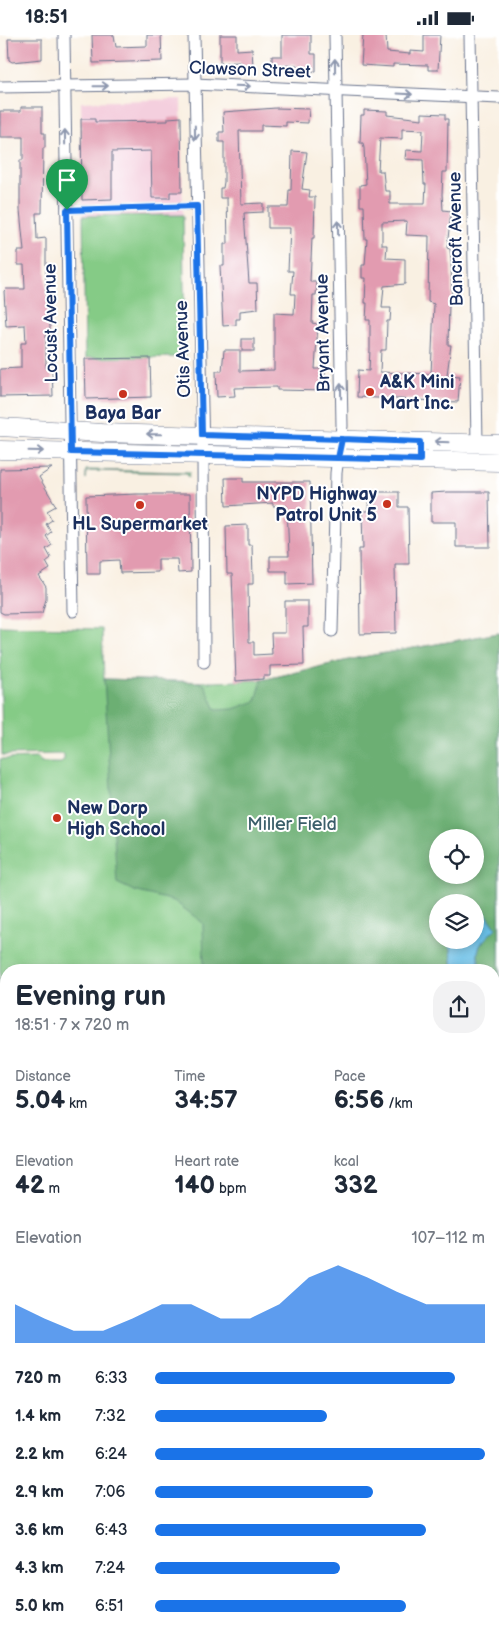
<!DOCTYPE html>
<meta charset="utf-8">
<style>
body{margin:0;font-family:"Balsamiq Sans",sans-serif;background:#f2f2f3;color:#1f2937;height:100vh;display:flex;flex-direction:column;font-size:19px;white-space:nowrap}
*{box-sizing:border-box;margin:0}
p{font-size:16px;color:#747a83}
.icon{flex:none;width:28px;height:28px;fill:none;stroke:currentColor;stroke-width:2;stroke-linecap:round;stroke-linejoin:round}
.map{position:relative;flex:1;overflow:hidden}
.sheet{position:absolute;left:0px;top:929px;width:500px;height:669px;display:flex;flex-direction:column;background:#fff;border-radius:20px 20px 0 0;box-shadow:0 2px 8px #0003}
.sheet>*{flex:none}
.tools{position:absolute;left:429px;top:794px;display:grid;gap:10px}
.tools a{display:grid;place-items:center;width:55px;height:55px;border-radius:50%;background:#fff;box-shadow:0 2px 8px #0003;font-size:25px}
.pin{position:absolute;display:grid;place-items:center;width:42px;height:42px;color:#fff;margin:-51px -21px;border-radius:50% 50% 50% 0;rotate:-45deg;box-shadow:0 0 5px #0007}
.pin .icon{rotate:45deg}
.round{display:grid;place-items:center;flex:none;width:52px;height:52px;border-radius:20px;background:#f2f2f3}
.overview{display:flex;align-items:center;justify-content:space-between;height:85px;padding:0 15px}
h1{font-size:28px;font-weight:700;line-height:38px}
.stats{display:grid;grid-template-columns:repeat(3,1fr);gap:8px;height:85px;padding:5px 15px}
.stats div{display:grid;align-content:center}
.stats b{font-size:25px;font-weight:700}
.stats small{font-size:14px;font-weight:400}
.stats p{font-size:14px}
.chart{height:140px;padding:10px 15px}
.chart p{display:flex;justify-content:space-between}
.chart svg{width:100%;height:90px;margin-top:5px;fill:#1a73e8;opacity:.7}
ul{padding:0 15px;list-style:none;font-size:16px}
li{display:grid;grid-template-columns:80px 60px 1fr;align-items:center;height:38px}
li i{height:12px;border-radius:6px;background:#1a73e8}
.status{display:flex;justify-content:space-between;align-items:center;height:35px;padding:0 25px;background:#fff;direction:ltr}
.status svg{height:14px;fill:currentColor}
.map>svg:first-child{display:block}
</style>
<div class="status"><b>18:51</b><svg viewBox="0 0 49 12"><path d="M0 12V9h3v3zM5 12V6h3v6zM10 12V3h3v9zM15 12V0h3v12zM26 1h20v11H26zM47 4h2v5h-2z"/></svg></div>
<div class="map">
<svg width="499" height="1597" viewBox="0 0 499 1597">
<rect width="100%" height="100%" fill="#fff"/>
<filter id="ink" filterUnits="userSpaceOnUse"><feTurbulence type="fractalNoise" baseFrequency=".02" numOctaves="2"/><feDisplacementMap in="SourceGraphic" scale="10" xChannelSelector="R" yChannelSelector="G"/><feConvolveMatrix kernelMatrix="1 2 1 2 8 2 1 2 1" color-interpolation-filters="sRGB"/></filter>
<filter id="wash" filterUnits="userSpaceOnUse"><feTurbulence type="fractalNoise" baseFrequency=".0096" numOctaves="4" result="noise"/><feDisplacementMap in="SourceGraphic" scale="20" xChannelSelector="R" yChannelSelector="G"/><feGaussianBlur stdDeviation="1.12" result="paint"/><feColorMatrix in="noise" values="0 0 0 0 0 0 0 0 0 0 0 0 0 0 0 0 0 1.4 0 .05"/><feComposite in="paint" operator="in"/></filter>
<g filter="url(#wash)">
<rect width="100%" height="100%" fill="#f9f0e2"/>
<!-- built -->
<path fill="#f4cfde" d="M181,64L185,322L85,323L81,67Z"/>
<!-- green -->
<g fill="#85cb86" stroke="#507d72" fill-rule="evenodd">
<path d="M183,180L185,322L85,323L83,181Z"/>
<path d="M86,435L190,437L189,442L187,438L87,436L86,444Z"/>
<path d="M0,591L102,594L104,644L214,647L262,645L357,623L499,598V1597H0V1055L3,1059L6,1057L0,1049V724L38,723L41,728H61L64,725V719L2,720ZM438,802H475V840H438ZM438,868H475V905H438ZM6,935H494V1591H6Z"/>
</g>
<!-- forest -->
<path fill="#6caf73" stroke="#446f68" fill-rule="evenodd" d="M499,598V1091L494,1088V935H482C472,913 481,908 496,893L482,874L475,873V868H438V905H447L451,913L453,935H204L203,888L174,866L134,856L117,848L104,644L199,647L205,650L216,675L233,674L256,666L262,645L357,623ZM438,802H475V840H438Z"/>
<!-- water -->
<path fill="#6ac0e7" stroke="#4278a2" d="M475,873H482L496,893C481,908 472,913 482,935H453L451,913L447,905H475Z"/>
<g id="blocks">
<!-- building -->
<g fill="#e29bb0" fill-rule="evenodd">
<path d="M92,0H114L116,12L147,11V0H161L162,26L93,28Z"/>
<path d="M220,0H237V15L252,14L253,31H240V27L220,28Z"/>
<path d="M282,0H311V19H316V36L305,37V34H297V30L272,31V21H282Z"/>
<path d="M363,0H386L387,17L410,19V16L424,17V0H440L438,35H428V30L393,29V32L361,30Z"/>
<path d="M8,4H42V24L12,27L9,25Z"/>
<path d="M21,72H42V98H45V113H43L42,178H36L37,204L46,203V262H48L49,269L50,293L49,300H46V333H52L53,361L0,362V334L21,333V308H26L25,290L6,291L4,256L6,254H25L24,230H18V216H24L20,175V125H23V102H0V76H21Z"/>
<path d="M276,73L309,74L308,88L286,87V91L261,90V96H239L241,169L263,168V177L244,178L249,248H257L258,274L240,276V284H236V290L223,291L220,231H224V209H228L227,163H220V153H223L224,147V107H219V97H224L223,77Z"/>
<path d="M364,75L387,76V80L422,84V78L445,79V84H448L447,137H443L442,159L443,175L451,176L447,213L450,214L451,224L452,269H449L448,310H451L447,340L460,341L458,367L357,362L358,335L369,336L370,314V285H366L367,268H365L366,243H362V230H365L367,204H365L364,171H360V150L366,149L364,113L363,108H360L361,80H364ZM402,94L423,95L422,116L406,115L405,124L423,125L424,149H426L425,169H390V156H385L383,136H378L380,103L402,104ZM407,186L406,200L429,201L428,267L434,269L431,339L380,337L381,315H386L387,286H390L391,273H382L384,251L405,249V224L386,223L387,210H382V187Z"/>
<path d="M181,82L182,157H170V163H152L151,116L112,117V164L82,165L81,84H95V87L168,86V83Z"/>
<path d="M292,116L307,117L302,154L310,155L309,162H315L314,203H312L310,247H317L316,260H313L312,288L318,289L315,334H325V356L277,355V352L234,353L235,361L217,362L216,336H222L224,315H240V336L274,335V278L294,279L295,259H291L293,236H288L290,193H268V172H288L289,155H291Z"/>
<rect x="242" y="304" width="12" height="12"/>
<path d="M150,323L151,362L86,364L85,324Z"/>
<path d="M52,433L39,442L56,471L47,476L52,485L46,489L51,497L46,501L52,510L46,514L51,523L46,527L50,534L39,541L46,552V564L42,578L4,579L0,577V434Z"/>
<path d="M225,443H243V447H310L312,548L287,549V536H270V521H289L287,471H273V468L226,471Z"/>
<path d="M369,457H399V472H408L409,529H395L396,598L360,599L359,514H363L362,476H369Z"/>
<path d="M447,457H489L490,512H456V487H431V458Z"/>
<path d="M137,459H190L191,537L178,538L177,524H158V537L120,538L119,525L100,526V539H87L86,461Z"/>
<path d="M248,490V510H252L253,543V549H248L249,607H254V620L272,619L271,598H285V566H308V592H303L304,630L270,631V641H263V644L236,646L232,539H227L226,491Z"/>
</g>
</g>
</g>
<g filter="url(#ink)">
<use href="#blocks" fill-opacity="0" stroke="#69738c" stroke-width="1"/>
<g fill="none" stroke-linecap="round" stroke-linejoin="round">
<!-- lane casing -->
<g stroke="#69738c" stroke-width="8">
<g id="lane">
<path d="M67,175L197,171"/>
<path d="M0,1098L6,1104"/>
<path d="M494,1116L499,1125"/>
<path d="M494,1315H499"/>
<path d="M447,1591V1597"/>
</g>
</g>
<!-- street casing -->
<g stroke="#69738c" stroke-width="13">
<g id="street">
<path d="M64,0L73,576"/>
<path d="M194,0L203,420L204,627"/>
<path d="M470,0L477,408"/>
<path d="M0,52L194,49L499,63"/>
<path d="M332,596L336,438L342,391L335,0"/>
</g>
</g>
<!-- primary casing -->
<g stroke="#69738c" stroke-width="19">
<g id="primary">
<path d="M0,392L102,398L499,409"/>
<path d="M0,415L499,427"/>
</g>
</g>
<!-- path -->
<path stroke="#69738c" stroke-width="2" stroke-dasharray="1 4" stroke-linecap="butt" d="M0,1052L4,1057"/>
<!-- lane -->
<use href="#lane" stroke="#fff" stroke-width="5.5"/>
<!-- street -->
<use href="#street" stroke="#fff" stroke-width="11"/>
<!-- primary -->
<use href="#primary" stroke="#fff" stroke-width="18"/>
</g>
<!-- one-way arrows -->
<defs><path id="oneway-shaft" d="M-6 0H5M1.5-3L5.5 0L1.5 3" fill="none" stroke-width="1.6" stroke-linecap="round" stroke-linejoin="round" transform="scale(1.25)"/></defs>
<g stroke="#8d97ae">
<use href="#oneway-shaft" transform="translate(335 31) rotate(-91)"/>
<use href="#oneway-shaft" transform="translate(101 51) rotate(-1)"/>
<use href="#oneway-shaft" transform="translate(243 51) rotate(2)"/>
<use href="#oneway-shaft" transform="translate(405 59) rotate(3)"/>
<use href="#oneway-shaft" transform="translate(195 98) rotate(89)"/>
<use href="#oneway-shaft" transform="translate(65 102) rotate(-91)"/>
<use href="#oneway-shaft" transform="translate(338 193) rotate(-91)"/>
<use href="#oneway-shaft" transform="translate(341 356) rotate(-91)"/>
<use href="#oneway-shaft" transform="translate(154 399) rotate(-179)"/>
<use href="#oneway-shaft" transform="translate(442 407) rotate(-178)"/>
<use href="#oneway-shaft" transform="translate(36 416) rotate(1)"/>
</g>
</g>
<g fill="none" stroke-linecap="round" stroke-linejoin="round" filter="url(#ink)">
<!-- route casing -->
<g stroke="#fff" stroke-width="10">
<path id="route" d="M67,175L71,417L338,423L342,404L420,407V425L338,423L342,404L202,400L197,171L67,175"/>
</g>
<!-- route -->
<use href="#route" stroke="#1a73e8" stroke-width="6"/>
</g>
<!-- markers -->
<g fill="#c8321e" stroke="#fff" stroke-width="2">
<circle cx="370" cy="357" r="5"/>
<circle cx="123" cy="359" r="5"/>
<circle cx="387" cy="469" r="5"/>
<circle cx="140" cy="470" r="5"/>
<circle cx="57" cy="783" r="5"/>
</g>
<g text-anchor="middle" dominant-baseline="central" stroke-width="4" stroke-linejoin="round" paint-order="stroke">
<!-- street labels -->
<g font-size="18" fill="#1b2f5e" stroke="#fff">
<text transform="translate(250 35) rotate(2)">Clawson Street</text>
<text transform="translate(456 204) rotate(-91)">Bancroft Avenue</text>
<text transform="translate(51 288) rotate(-91)">Locust Avenue</text>
<text transform="translate(323 298) rotate(-91)">Bryant Avenue</text>
<text transform="translate(183 314) rotate(-92)">Otis Avenue</text>
</g>
<!-- poi labels -->
<g font-size="18" font-weight="bold" fill="#1b2f5e" stroke="#fff" text-anchor="start">
<text x="380" y="347">A&amp;K Mini<tspan x="380" dy="21">Mart Inc.</tspan></text>
<text x="123" y="378" text-anchor="middle">Baya Bar</text>
<text x="377" y="459" text-anchor="end">NYPD Highway<tspan x="377" dy="21">Patrol Unit 5</tspan></text>
<text x="140" y="489" text-anchor="middle">HL Supermarket</text>
<text x="67" y="773">New Dorp<tspan x="67" dy="21">High School</tspan></text>
</g>
<!-- park labels -->
<g font-size="18" fill="#3b5e6a" stroke="#fff">
<text x="292" y="789">Miller Field</text>
</g>
</g>
</svg>
<div class="tools">
<a><svg class="icon" aria-label="locate" viewBox="0 0 24 24"><circle cx="12" cy="12" r="6"/><path d="M12 2v4M12 18v4M2 12h4M18 12h4"/></svg></a>
<a><svg class="icon" aria-label="layers" viewBox="0 0 24 24"><path d="M12 4l9 5-9 5-9-5zM3 14l9 5 9-5"/></svg></a>
</div>
<div class="pin" style="left:67px;top:175px;background:#1e9e55"><svg class="icon" aria-label="arrive" viewBox="0 0 24 24"><path d="M6 21V4h12l-3 4 3 4H6"/></svg></div>
<section class="sheet">
<div class="overview"><div><h1>Evening run</h1><p>18:51 · 7 × 720 m</p></div><a class="round"><svg class="icon" aria-label="share" viewBox="0 0 24 24"><path d="M12 15V3M7 8l5-5 5 5M5 13v7h14v-7"/></svg></a></div>
<div class="stats">
<div><p>Distance</p><b>5.04<small> km</small></b></div>
<div><p>Time</p><b>34:57</b></div>
<div><p>Pace</p><b>6:56<small> /km</small></b></div>
</div>
<div class="stats">
<div><p>Elevation</p><b>42<small> m</small></b></div>
<div><p>Heart rate</p><b>140<small> bpm</small></b></div>
<div><p>kcal</p><b>332</b></div>
</div>
<div class="chart"><p><span>Elevation</span>107–112 m</p>
<svg viewBox="0 0 160 44" preserveAspectRatio="none"><path d="M0 44V25L10 32L20 38L30 38L40 32L50 25L60 25L70 32L80 32L90 25L100 12L110 6L120 12L130 19L140 25L150 25L160 25V44z"/></svg>
</div>
<ul>
<li><b>720 m</b>6:33<i style="width:91%"></i></li>
<li><b>1.4 km</b>7:32<i style="width:52%"></i></li>
<li><b>2.2 km</b>6:24<i style="width:100%"></i></li>
<li><b>2.9 km</b>7:06<i style="width:66%"></i></li>
<li><b>3.6 km</b>6:43<i style="width:82%"></i></li>
<li><b>4.3 km</b>7:24<i style="width:56%"></i></li>
<li><b>5.0 km</b>6:51<i style="width:76%"></i></li>
</ul>
</section>
</div>
